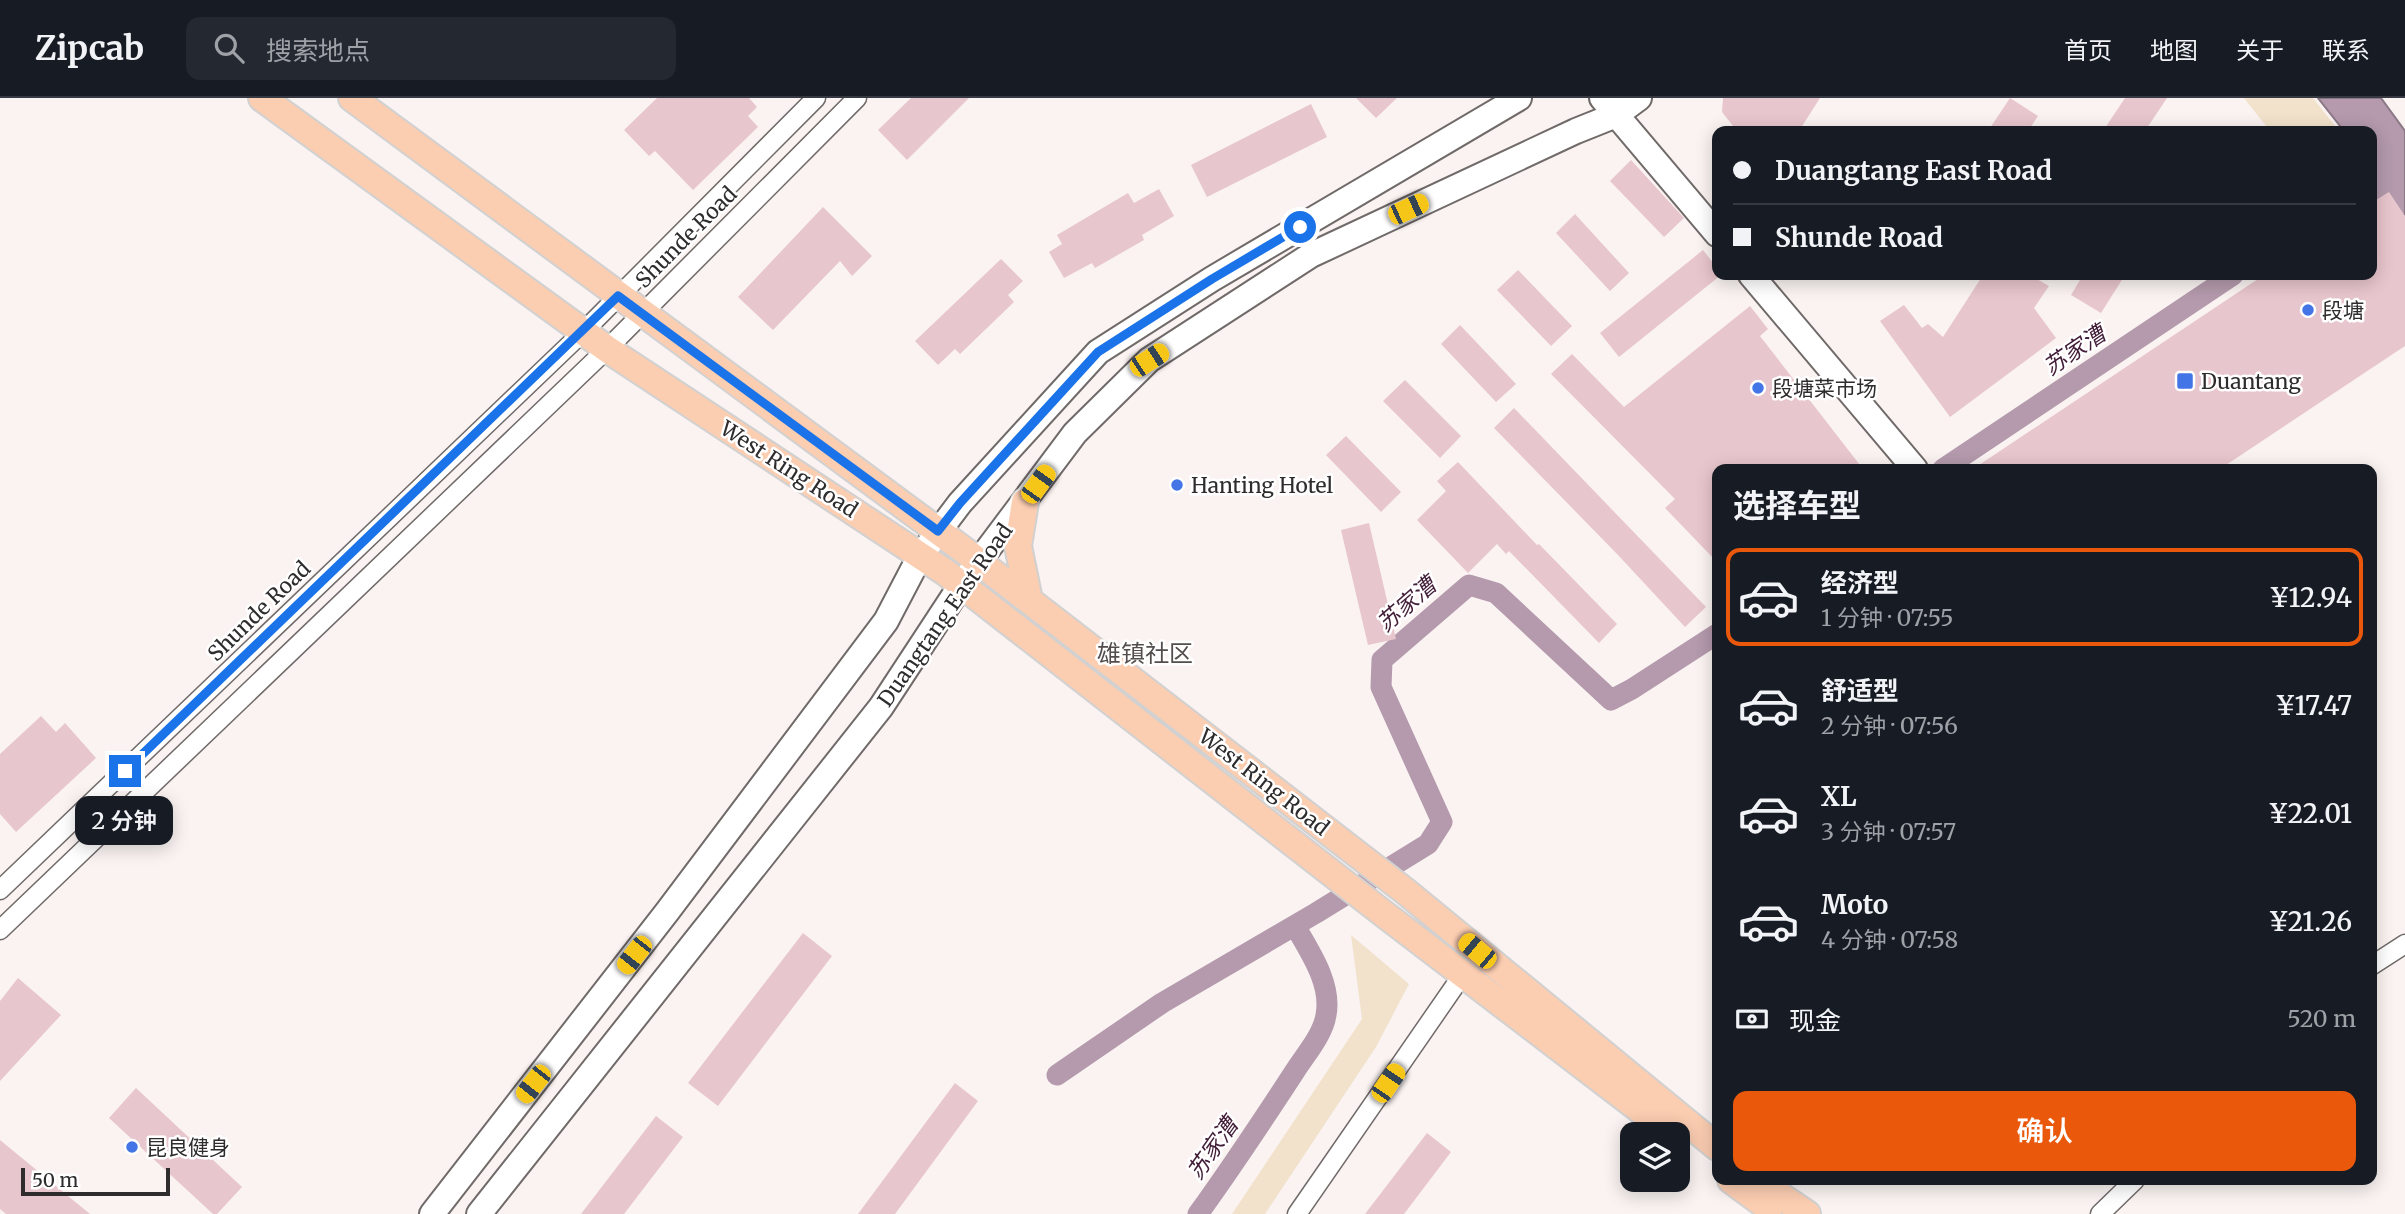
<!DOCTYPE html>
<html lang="zh">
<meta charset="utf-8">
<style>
:root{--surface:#171b24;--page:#242831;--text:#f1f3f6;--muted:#9ea1a6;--line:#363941;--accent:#ea580c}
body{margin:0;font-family:Merriweather,"Noto Sans SC",serif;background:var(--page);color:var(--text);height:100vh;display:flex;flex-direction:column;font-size:26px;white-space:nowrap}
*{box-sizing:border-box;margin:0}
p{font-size:23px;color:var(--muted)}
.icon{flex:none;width:38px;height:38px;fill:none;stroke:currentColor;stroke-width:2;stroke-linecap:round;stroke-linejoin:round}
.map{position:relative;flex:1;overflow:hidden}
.panel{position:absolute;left:1712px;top:366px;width:665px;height:721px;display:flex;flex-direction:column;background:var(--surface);border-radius:14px;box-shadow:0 4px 18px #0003}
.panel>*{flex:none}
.banner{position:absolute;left:1712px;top:28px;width:665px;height:154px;border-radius:14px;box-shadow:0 4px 18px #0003;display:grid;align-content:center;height:154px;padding:0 21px;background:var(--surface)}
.fabs{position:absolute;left:1620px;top:1024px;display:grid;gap:14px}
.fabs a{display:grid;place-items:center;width:70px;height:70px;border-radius:14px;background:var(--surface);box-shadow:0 4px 18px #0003;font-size:35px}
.scale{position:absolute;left:21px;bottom:18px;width:149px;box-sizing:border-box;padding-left:7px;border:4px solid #2e2c2c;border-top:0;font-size:19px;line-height:24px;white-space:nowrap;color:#2e2c2c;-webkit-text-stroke:5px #fff;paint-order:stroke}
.end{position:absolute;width:32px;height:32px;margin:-16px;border:9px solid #1a73e8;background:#fff;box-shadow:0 0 0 4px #fff}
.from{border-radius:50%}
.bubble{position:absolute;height:49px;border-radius:14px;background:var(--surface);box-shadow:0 4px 18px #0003;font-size:23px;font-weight:600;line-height:49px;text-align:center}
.car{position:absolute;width:21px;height:42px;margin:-21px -10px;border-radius:9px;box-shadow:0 0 5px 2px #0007;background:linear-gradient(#f5c518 24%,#345 0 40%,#f5c518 0 76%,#345 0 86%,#f5c518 0)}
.banner b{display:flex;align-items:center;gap:24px;height:66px;font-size:26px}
.banner b+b{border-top:2px solid var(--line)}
.banner i{width:18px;height:18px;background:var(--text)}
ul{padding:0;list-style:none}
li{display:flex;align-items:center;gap:21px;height:98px;margin:0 14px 10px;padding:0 7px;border:4px solid transparent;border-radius:14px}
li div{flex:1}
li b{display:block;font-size:26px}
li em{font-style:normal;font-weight:600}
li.on{border-color:var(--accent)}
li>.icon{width:63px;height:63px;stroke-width:1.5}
h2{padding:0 21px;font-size:32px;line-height:84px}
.pay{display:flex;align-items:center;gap:18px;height:77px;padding:0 21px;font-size:26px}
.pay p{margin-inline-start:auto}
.cta{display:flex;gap:14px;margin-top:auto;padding:14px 21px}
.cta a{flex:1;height:80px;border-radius:14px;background:var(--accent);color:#fff;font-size:28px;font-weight:600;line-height:80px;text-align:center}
header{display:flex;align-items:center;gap:42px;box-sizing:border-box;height:98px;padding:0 35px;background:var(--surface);border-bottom:2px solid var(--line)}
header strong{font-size:33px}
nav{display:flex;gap:38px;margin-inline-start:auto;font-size:24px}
.search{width:490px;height:63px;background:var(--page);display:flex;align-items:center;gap:18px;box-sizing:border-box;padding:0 24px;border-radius:14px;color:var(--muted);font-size:26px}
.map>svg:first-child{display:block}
.green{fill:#f2e2cb}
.water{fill:#b49aac;stroke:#8c7986;stroke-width:2}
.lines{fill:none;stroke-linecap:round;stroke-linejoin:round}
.canal{stroke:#b49aac;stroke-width:21}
.building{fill:#e8c6cd}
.street-casing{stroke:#706a69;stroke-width:21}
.secondary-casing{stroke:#706a69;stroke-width:28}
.primary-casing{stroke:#d1d1d1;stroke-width:30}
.street{stroke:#fff;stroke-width:18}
.secondary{stroke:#fff;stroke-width:24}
.primary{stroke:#fbcdb1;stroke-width:26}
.route{stroke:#1a73e8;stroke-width:9}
.poi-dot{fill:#4475e6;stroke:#fff;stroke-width:2.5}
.labels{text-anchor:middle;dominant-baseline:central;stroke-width:5;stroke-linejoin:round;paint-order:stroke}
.street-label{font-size:21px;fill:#2e2c2c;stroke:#fff}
.poi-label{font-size:21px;fill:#2e2c2c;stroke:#fff;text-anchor:start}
.water-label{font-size:23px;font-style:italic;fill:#421d38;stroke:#fff}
.quarter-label{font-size:24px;fill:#534e4d;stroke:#fff}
</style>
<header>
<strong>Zipcab</strong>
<div class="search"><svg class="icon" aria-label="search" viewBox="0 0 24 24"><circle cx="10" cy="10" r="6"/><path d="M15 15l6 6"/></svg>搜索地点</div>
<nav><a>首页</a><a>地图</a><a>关于</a><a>联系</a></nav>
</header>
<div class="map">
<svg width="2405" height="1116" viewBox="0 0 2405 1116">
<rect width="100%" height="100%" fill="#faf3f2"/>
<path class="green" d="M2244 0H2313L2339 33H2270Z
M1351 837 1409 886 1376 949 1265 1116H1232L1362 921Z"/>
<path class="water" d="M2318 0H2381L2405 33V146L2371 114V33H2344Z"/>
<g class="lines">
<path class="canal" d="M1943 371 2233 177
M1057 977 1162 905 1316 815 1428 746 1442 724 1381 589 1382 562 1469 487 1496 495 1611 602 1632 591 1717 536
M1198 1116C1232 1069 1263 1022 1295 973 1305 957 1323 937 1326 917 1332 886 1310 854 1295 828"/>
</g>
<path class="building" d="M657 0H749L757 9 748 18 758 29 693 92 655 53 649 58 624 32Z
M911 0H969L907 62 878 32Z
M1356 0H1397L1376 20Z
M1723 0H1820L1799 33H1737L1722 14Z
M2010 0 2038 18 2028 33H1988Z
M2125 0H2167L2145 33H2103Z
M1311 6 1327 39 1207 99 1191 67Z
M1631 62 1684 120 1664 139 1610 83Z
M1159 91 1174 118 1142 137 1144 142 1095 170 1092 165 1064 180 1049 154 1062 146 1057 137 1128 95 1134 105Z
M2389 94 2405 118V248L2220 371H1973L2264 177H2371V105Z
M823 109 872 158 852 178 840 163 773 232 738 199Z
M1575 116 1629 175 1610 193 1556 135Z
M1703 152 1717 170V177H1721L1619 259 1600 235Z
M1001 161 1023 183 1008 197 1014 204 960 256 955 251 938 267 915 243Z
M1518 172 1572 228 1551 248 1497 192Z
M1983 177H2030L2049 188 2034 210 2056 240 1950 319 1880 223 1904 207 1922 230 1928 226 1943 239Z
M2083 177H2125L2101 215 2071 197Z
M1750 208 1768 231 1760 238 1863 371H1717V464L1665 410 1675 401 1551 276 1572 256 1624 309Z
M1460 227 1516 286 1496 304 1441 246Z
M1405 282 1461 338 1440 360 1383 303Z
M1514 310 1706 509 1685 529 1618 457 1494 330Z
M1346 338 1401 394 1381 414 1326 357Z
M1458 364 1537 447 1539 446 1617 526 1599 545 1509 453 1506 456 1497 446 1468 475 1417 422 1446 393 1437 383Z
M1369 425 1396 541 1368 547 1341 432Z
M41 618 56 634 65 625 96 660 16 734 0 716V656Z
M803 835 832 858 718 1008 688 985Z
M18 880 61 917 0 983V903Z
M955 985 978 1003 895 1116H858Z
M136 990 242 1089 217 1116H213L109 1020Z
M656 1018 683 1039 624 1116H581Z
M1427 1035 1451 1054 1404 1116H1365Z
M0 1042 90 1116H6L0 1111Z"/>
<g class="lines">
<defs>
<path id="street" d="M0 792 584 233 816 0
M0 832 607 251 857 0
M2371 868 2405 846
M1297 1116 1463 876
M2100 1116 2135 1082"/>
<path id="secondary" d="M1602 0 1717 136
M1751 177 1915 371
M432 1116 667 814 886 523 920 458 960 405 1098 254 1212 181 1519 0
M479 1116 881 609 961 487 1075 335 1149 262 1311 157 1576 33 1616 17 1639 0"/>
<path id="primary" d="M262 0 607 251 945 474 1384 816 1672 1036
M352 0 965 453 1405 793 1717 1049
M1025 404 1018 448 1029 502
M1731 1082 1769 1110
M1757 1082 1807 1116"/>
</defs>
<use href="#street" class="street-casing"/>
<use href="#secondary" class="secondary-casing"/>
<use href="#primary" class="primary-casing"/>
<use href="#street" class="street"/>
<use href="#secondary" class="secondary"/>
<use href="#primary" class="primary"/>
</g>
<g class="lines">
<path class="route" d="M125 673 618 198 938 433 960 405 1098 254 1212 181 1300 129"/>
</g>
<g class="poi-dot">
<circle cx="2308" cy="212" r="7"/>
<rect x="2176" y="274" width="18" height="18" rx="3.5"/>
<circle cx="1758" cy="290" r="7"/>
<circle cx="1177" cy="387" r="7"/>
<circle cx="132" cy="1049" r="7"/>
</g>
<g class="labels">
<g class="street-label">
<text transform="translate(686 139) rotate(-45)">Shunde Road</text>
<text transform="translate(789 371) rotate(33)">West Ring Road</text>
<text transform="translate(259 513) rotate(-44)">Shunde Road</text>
<text transform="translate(945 517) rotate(-55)">Duangtang East Road</text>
<text transform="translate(1264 684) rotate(38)">West Ring Road</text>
</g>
<g class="poi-label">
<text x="2322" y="212">段塘</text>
<text x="2201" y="283">Duantang</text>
<text x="1772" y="290">段塘菜市场</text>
<text x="1191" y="387">Hanting Hotel</text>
<text x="146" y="1049">昆良健身</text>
</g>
<g class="water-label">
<text transform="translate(2074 252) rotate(-34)">苏家漕</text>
<text transform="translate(1406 506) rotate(-41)">苏家漕</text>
<text transform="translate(1212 1050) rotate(-55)">苏家漕</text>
</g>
<g class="quarter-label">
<text x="1145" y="555">雄镇社区</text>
</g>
</g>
</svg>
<div class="fabs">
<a><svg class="icon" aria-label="layers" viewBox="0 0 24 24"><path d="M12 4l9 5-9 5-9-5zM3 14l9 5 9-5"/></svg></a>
</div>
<div class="scale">50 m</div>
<i class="end from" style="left:1300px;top:129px"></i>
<i class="end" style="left:125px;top:673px"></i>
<div class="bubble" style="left:75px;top:698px;width:98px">2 分钟</div>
<i class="car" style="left:1408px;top:111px;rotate:65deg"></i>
<i class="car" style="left:1149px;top:262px;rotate:57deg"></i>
<i class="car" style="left:1038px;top:386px;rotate:36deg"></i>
<i class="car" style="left:1477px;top:853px;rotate:310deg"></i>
<i class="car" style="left:634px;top:857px;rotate:218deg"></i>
<i class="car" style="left:1388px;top:985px;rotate:34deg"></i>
<i class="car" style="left:533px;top:986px;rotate:218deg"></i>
<div class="banner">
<b><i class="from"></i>Duangtang East Road</b>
<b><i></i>Shunde Road</b>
</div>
<section class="panel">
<h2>选择车型</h2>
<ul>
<li class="on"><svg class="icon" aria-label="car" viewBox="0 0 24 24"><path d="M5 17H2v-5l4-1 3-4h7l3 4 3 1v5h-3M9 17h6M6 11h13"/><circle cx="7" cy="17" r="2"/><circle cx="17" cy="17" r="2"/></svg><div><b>经济型</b><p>1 分钟 · 07:55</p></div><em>¥12.94</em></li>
<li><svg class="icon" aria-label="car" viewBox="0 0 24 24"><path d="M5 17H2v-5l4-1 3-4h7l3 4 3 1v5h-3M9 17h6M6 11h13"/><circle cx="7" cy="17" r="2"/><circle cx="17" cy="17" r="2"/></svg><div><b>舒适型</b><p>2 分钟 · 07:56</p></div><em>¥17.47</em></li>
<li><svg class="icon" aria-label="car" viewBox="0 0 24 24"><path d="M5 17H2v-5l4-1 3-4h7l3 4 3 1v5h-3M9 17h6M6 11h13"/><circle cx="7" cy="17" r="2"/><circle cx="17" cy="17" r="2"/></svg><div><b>XL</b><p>3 分钟 · 07:57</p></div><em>¥22.01</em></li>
<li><svg class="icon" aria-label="car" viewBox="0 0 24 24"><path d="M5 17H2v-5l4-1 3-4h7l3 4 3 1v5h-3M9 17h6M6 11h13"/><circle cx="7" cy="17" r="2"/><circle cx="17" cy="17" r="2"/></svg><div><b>Moto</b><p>4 分钟 · 07:58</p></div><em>¥21.26</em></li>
</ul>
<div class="pay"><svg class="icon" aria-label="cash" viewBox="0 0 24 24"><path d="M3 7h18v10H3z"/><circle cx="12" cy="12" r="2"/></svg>现金<p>520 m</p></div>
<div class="cta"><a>确认</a></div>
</section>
</div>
